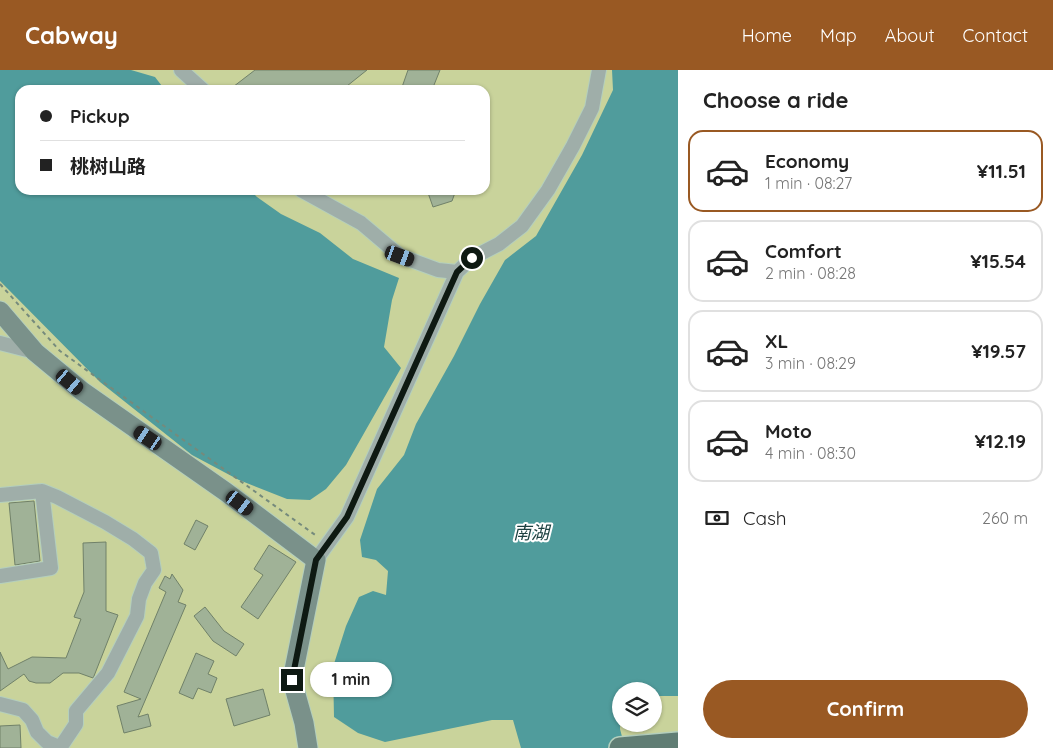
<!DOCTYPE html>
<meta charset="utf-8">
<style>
:root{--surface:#fff;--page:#f6f6f6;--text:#222;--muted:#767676;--line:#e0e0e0;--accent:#995923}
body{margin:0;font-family:Quicksand,"Noto Sans SC",sans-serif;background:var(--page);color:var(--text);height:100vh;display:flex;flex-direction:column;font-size:19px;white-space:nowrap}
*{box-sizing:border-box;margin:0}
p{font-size:16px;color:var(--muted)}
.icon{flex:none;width:28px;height:28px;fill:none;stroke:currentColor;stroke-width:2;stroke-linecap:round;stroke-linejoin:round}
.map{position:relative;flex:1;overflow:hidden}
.details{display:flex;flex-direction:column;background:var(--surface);width:375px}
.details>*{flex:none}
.guide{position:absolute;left:15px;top:15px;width:475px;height:110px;border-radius:15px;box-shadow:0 1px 4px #0004;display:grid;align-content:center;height:110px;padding:0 25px;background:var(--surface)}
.buttons{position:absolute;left:612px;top:612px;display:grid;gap:10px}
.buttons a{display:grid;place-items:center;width:50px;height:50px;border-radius:50%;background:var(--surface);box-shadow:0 1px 4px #0004;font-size:25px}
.end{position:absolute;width:22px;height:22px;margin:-11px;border:6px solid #0e1912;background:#fff;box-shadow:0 0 0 2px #fff}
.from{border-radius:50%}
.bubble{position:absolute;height:35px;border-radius:18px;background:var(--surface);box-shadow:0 1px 4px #0004;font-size:16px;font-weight:800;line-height:35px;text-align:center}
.car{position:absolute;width:15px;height:30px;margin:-15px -8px;border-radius:6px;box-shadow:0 0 4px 1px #0007;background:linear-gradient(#222 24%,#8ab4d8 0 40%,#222 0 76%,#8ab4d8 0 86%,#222 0)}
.guide b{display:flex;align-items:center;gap:18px;height:48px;font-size:19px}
.guide b+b{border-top:1px solid var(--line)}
.guide i{width:12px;height:12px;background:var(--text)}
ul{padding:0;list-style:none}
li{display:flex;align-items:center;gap:15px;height:82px;margin:0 10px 8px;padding:0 15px;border:2px solid var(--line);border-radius:15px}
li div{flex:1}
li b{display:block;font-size:19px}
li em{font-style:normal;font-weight:800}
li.active{border-color:var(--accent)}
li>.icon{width:45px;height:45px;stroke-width:1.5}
h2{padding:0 25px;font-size:22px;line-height:60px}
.pay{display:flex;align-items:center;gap:12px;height:55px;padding:0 25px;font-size:19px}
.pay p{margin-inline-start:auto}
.action{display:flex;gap:10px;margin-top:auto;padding:10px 25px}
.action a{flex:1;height:58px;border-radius:30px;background:var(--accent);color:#fff;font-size:20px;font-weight:800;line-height:58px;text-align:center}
header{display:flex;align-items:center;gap:30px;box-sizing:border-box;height:70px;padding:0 25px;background:var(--accent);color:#fff}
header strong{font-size:24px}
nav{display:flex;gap:28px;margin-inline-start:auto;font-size:18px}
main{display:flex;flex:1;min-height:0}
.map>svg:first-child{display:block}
.green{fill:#c9d39b;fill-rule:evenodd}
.water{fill:#509c9c}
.building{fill:#a0b297;stroke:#708169}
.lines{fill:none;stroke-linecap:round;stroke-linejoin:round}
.street-casing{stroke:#b4cfbd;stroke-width:16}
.secondary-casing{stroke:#b4cfbd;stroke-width:21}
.primary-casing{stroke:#b4cfbd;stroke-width:24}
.path{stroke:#758a7c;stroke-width:2;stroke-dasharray:4 4;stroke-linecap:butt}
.street{stroke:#9faea9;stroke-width:14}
.secondary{stroke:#7a918a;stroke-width:19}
.primary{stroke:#607d74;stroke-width:21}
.route{stroke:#0e1912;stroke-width:6}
.labels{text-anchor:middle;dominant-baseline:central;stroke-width:4;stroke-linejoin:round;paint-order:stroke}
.water-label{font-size:18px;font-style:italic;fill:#1d4141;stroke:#fff}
</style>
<header>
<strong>Cabway</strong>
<nav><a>Home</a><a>Map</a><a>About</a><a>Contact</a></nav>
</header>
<main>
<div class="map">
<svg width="678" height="678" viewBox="0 0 678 678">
<rect width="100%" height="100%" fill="#d4f2de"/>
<path class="green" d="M0 0H678V678H0ZM20 20H485V120H20ZM621 621H654V654H621Z"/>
<path class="water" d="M0 0H131L155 7 165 20H20V120H250L257 127 281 144 320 163 353 189 399 208 392 230 384 277 401 298 346 395 326 419 310 430 287 429 239 410 192 385 100 312 0 211Z
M612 0H678V626H654V621H621L620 659 625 678H521L513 650H492L385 672 358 663 334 647 333 597 346 556 359 527 373 521 386 525 388 501 376 490 362 487 360 470 377 419 404 385 416 354 454 286 480 234 505 190 536 166 582 85 613 20Z"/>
<path class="building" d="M255 0H367L342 20H229Z
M408 0H440L432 20H401Z
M427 120H456L452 131 433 137Z
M34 431 40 491 15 495 9 433Z
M196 450 208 456 195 480 184 474Z
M106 472V541L118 545 94 606 93 608 79 603H63L50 613H36L29 611 24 604 0 621V582L8 599 32 587 66 588 81 549 74 547 84 522 83 473Z
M269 475 296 492 258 549 241 537 263 505 254 499Z
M172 504 183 520 178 532 186 535 138 647 148 644 151 656 124 663 117 636 141 629 124 622 166 522 159 518 165 506 170 509Z
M205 537 224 561 244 574 236 586 213 571 194 546Z
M196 583 214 591 208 604 217 608 211 623 198 618 193 629 179 623Z
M263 619 270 645 234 656 226 629Z
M20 655 21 678H0V656Z"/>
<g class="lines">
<defs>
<path id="street" d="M181 0 203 20
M301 120 361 153 400 186 438 200 457 202
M0 273 35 282
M0 425 42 421 57 427 105 452 133 469 151 483 154 500 145 513 139 529 137 546 108 603 76 641V654L60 678
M316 490 347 447 457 202 472 188 499 174 522 156 548 120 573 76 592 38 599 0
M0 506 51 498 42 421
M0 634 23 640 32 650 37 662 47 672 59 677"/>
<path id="secondary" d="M0 241 35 282 82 321 226 422 316 490 292 610 304 653 308 678"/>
<path id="primary" d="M620 678 678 673"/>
</defs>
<use href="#street" class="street-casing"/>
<use href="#secondary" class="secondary-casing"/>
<use href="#primary" class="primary-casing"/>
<path class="path" d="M0 214 60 281 318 467"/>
<use href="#street" class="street"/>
<use href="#secondary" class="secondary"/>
<use href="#primary" class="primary"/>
</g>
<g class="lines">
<path class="route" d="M292 610 316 490 347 447 457 202 472 188"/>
</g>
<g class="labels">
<g class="water-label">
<text x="531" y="462">南湖</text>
</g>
</g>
</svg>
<div class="buttons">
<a><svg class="icon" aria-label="layers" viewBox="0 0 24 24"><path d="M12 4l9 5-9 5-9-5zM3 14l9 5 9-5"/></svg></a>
</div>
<i class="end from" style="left:472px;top:188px"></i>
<i class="end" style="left:292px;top:610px"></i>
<div class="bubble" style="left:310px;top:592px;width:82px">1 min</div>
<i class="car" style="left:400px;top:186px;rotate:110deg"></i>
<i class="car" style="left:70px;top:312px;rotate:130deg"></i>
<i class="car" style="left:148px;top:368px;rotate:304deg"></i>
<i class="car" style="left:240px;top:433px;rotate:127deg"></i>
<div class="guide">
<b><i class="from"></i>Pickup</b>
<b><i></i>桃树山路</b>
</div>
</div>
<section class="details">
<h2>Choose a ride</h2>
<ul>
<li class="active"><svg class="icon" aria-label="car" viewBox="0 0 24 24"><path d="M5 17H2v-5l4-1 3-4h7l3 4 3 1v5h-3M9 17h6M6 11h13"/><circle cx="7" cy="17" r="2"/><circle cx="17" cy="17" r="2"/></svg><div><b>Economy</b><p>1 min · 08:27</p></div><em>¥11.51</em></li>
<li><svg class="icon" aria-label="car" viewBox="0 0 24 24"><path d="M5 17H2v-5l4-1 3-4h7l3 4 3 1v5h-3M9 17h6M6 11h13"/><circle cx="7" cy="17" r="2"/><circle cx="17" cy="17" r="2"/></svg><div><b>Comfort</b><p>2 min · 08:28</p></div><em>¥15.54</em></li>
<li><svg class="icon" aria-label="car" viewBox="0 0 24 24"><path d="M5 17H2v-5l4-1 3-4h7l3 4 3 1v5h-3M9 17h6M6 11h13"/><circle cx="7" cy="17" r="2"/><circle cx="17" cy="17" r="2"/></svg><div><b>XL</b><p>3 min · 08:29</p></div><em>¥19.57</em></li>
<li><svg class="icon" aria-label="car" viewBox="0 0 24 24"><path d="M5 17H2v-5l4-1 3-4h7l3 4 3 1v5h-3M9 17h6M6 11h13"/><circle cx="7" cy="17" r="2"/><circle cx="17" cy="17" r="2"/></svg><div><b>Moto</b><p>4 min · 08:30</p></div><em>¥12.19</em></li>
</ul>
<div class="pay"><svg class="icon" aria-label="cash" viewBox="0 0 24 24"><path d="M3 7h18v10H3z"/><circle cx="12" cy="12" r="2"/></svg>Cash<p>260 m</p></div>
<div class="action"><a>Confirm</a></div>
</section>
</main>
